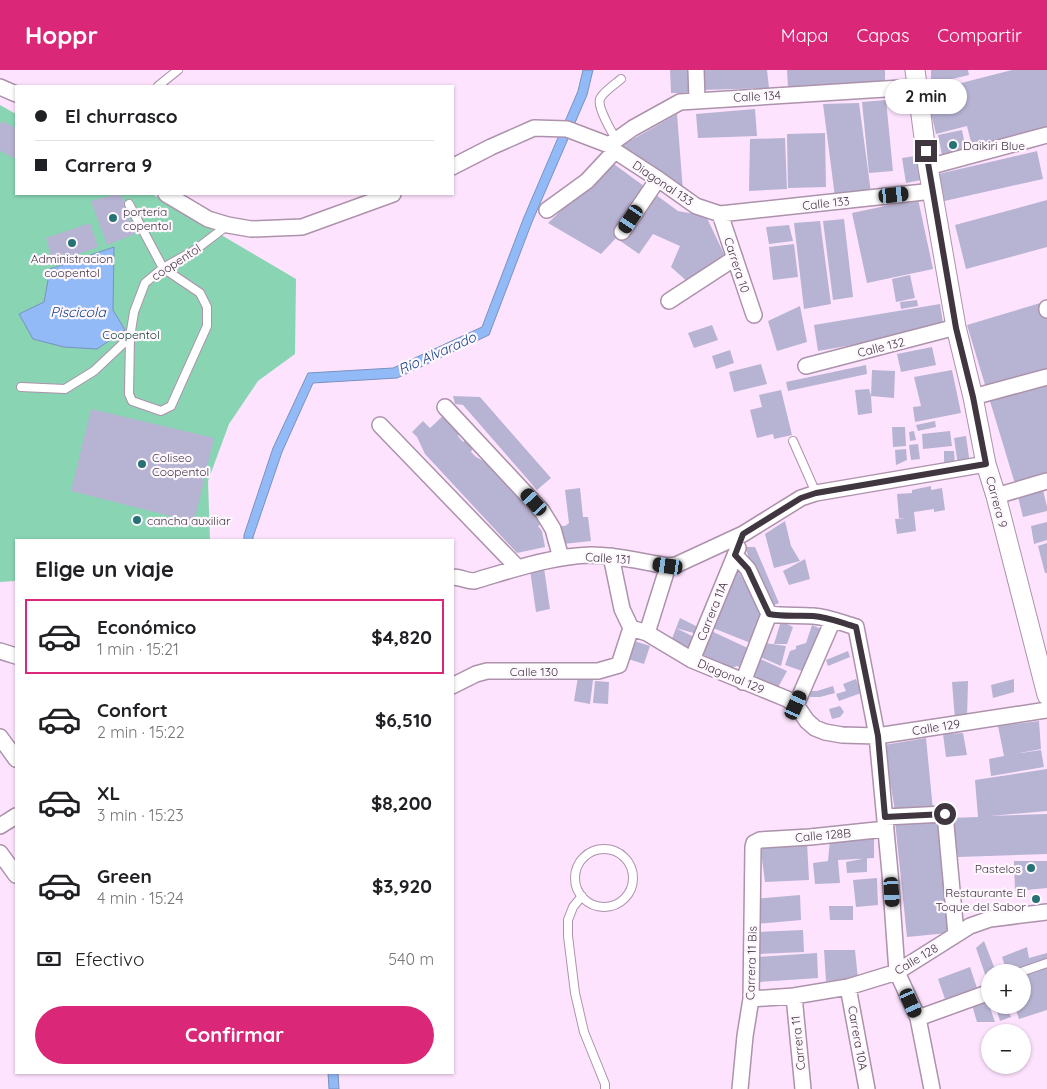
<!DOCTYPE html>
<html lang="es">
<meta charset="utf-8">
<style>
:root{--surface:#fff;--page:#f6f6f6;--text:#202124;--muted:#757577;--line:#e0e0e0;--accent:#db2777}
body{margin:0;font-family:Quicksand,sans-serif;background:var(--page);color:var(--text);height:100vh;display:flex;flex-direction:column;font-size:19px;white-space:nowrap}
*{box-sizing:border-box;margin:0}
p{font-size:16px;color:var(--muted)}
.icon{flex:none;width:28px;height:28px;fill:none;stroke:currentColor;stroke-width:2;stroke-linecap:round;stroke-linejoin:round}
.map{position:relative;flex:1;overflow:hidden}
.details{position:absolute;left:15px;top:469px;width:439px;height:535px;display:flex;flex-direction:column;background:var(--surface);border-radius:0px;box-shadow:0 1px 4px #0004}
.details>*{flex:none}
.top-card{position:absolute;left:15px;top:15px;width:439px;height:110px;border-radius:0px;box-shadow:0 1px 4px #0004;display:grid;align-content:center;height:110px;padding:0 20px;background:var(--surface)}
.controls{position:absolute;left:981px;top:894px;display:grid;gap:10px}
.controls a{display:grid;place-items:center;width:50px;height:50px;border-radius:50%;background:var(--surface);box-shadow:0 1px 4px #0004;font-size:25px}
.end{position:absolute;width:22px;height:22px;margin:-11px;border:6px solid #403640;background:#fff;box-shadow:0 0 0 2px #fff}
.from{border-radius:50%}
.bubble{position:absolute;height:35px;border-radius:18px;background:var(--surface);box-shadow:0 1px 4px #0004;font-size:16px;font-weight:700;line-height:35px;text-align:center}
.car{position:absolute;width:15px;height:30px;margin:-15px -8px;border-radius:6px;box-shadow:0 0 4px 1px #0007;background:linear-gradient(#222 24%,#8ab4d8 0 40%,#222 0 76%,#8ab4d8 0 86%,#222 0)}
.top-card b{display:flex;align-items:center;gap:18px;height:48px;font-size:19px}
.top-card b+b{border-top:1px solid var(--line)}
.top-card i{width:12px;height:12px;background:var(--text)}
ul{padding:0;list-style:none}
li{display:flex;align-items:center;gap:15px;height:75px;margin:0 10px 8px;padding:0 10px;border:2px solid transparent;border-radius:0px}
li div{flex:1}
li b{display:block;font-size:19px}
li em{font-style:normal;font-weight:700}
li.active{border-color:var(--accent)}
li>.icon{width:45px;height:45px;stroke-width:1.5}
h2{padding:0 20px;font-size:22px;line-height:60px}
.pay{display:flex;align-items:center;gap:12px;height:55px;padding:0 20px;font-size:19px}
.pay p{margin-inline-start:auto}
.primary-button{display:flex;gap:10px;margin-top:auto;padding:10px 20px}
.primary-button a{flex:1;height:58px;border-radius:30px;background:var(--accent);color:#fff;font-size:20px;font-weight:700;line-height:58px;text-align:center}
header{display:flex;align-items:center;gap:30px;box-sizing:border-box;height:70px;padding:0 25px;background:var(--accent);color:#fff}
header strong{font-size:24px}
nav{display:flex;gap:28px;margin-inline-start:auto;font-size:18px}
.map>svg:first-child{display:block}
.green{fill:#89d4b3}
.water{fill:#92baf6;stroke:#7992bf}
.building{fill:#b7b3d3}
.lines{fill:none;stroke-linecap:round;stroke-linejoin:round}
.service-casing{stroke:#ac92ab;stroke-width:10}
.minor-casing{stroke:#ac92ab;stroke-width:18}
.tertiary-casing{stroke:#ac92ab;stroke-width:21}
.service{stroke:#fff;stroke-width:8}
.minor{stroke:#fff;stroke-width:15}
.tertiary{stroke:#fff;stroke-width:19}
.route{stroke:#403640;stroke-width:6}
.poi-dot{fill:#277275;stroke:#fef8fe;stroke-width:2}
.labels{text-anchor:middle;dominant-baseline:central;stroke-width:4.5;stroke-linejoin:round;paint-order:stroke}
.street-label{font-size:12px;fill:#403640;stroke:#fef8fe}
.poi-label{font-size:12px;fill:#403640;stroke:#fef8fe;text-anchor:start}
.park-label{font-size:12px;fill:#0d3e2c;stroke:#fef8fe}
.water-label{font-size:14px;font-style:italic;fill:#134081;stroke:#fef8fe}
</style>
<header>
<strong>Hoppr</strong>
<nav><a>Mapa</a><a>Capas</a><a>Compartir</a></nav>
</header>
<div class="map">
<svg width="1047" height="1019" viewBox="0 0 1047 1019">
<rect width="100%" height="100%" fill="#fee3fe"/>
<path class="green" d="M0 35 16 44V124H152L296 209 295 284 258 311 229 354 208 411 210 470H16V511L0 512Z"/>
<path class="water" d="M583 0H593L587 25 532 152 489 265 397 308 313 313 282 382 253 467V470H244V465L273 378 308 303 393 298 482 257 524 147 578 21Z
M114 177 113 240 125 260 97 279 64 277 33 269 19 244 44 232 50 199Z
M328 1003H338L339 1019H329Z"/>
<path class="building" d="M670 0H690L691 23H671Z
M699 0H767L769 18 700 20Z
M787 0H885V16L788 18Z
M931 0H968L969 5 931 14Z
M1012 0H1047V57L972 76 967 56 936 64 926 22Z
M886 30 893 101 869 103 862 32Z
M859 33 871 123 835 127 823 34Z
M755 39 757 66 698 68 696 44Z
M677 44 683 121 621 76Z
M2 51 16 58V89L0 81V55Z
M962 60 967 85 943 90 938 65Z
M825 63 826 117 788 118 787 64Z
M785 68 787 119 749 121 750 69Z
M1037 81 1043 109 940 132 934 105Z
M922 85 926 109 906 113 902 88Z
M611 92 678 141 706 146 725 186 690 214 671 197 680 176 653 164 639 184 616 168 601 184 548 153Z
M117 124H121L135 164 107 175 91 131Z
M918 129 933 199 867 213 852 143Z
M1047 130V177L966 199 955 155Z
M844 149 853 227 833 230 823 151Z
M820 151 831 234 804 239 794 153Z
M90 153 98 177 53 193 46 168Z
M789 155 793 171 769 174 766 157Z
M794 174 798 207 773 210 769 177Z
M910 205 915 228 896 232 892 209Z
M917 230 918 236 901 239 900 232Z
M1047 231V404L1015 414 967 255Z
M940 234 944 259 818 281 814 255Z
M800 236 807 272 777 281 768 251Z
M712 255 718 270 694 278 688 263Z
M932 277 936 295 901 302 897 284Z
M730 280 734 293 716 299 712 286Z
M761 294 767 314 734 322 729 302Z
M866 295 867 304 788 321 786 312Z
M872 300 895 301 894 328 871 326 872 343 858 345 855 320 869 319 871 326Z
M952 300 961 343 915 352 913 337 921 336 914 307Z
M781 320 792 365 774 369 773 364 757 368 750 340 762 337 759 325Z
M453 326 480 327 551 408 537 420 463 335 455 334Z
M91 339 214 368 194 452 71 421Z
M445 344 460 361 458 366 463 372 468 368 474 376 471 382 476 387 491 395 512 417 542 453 538 456 542 461 545 477 517 483 425 384 417 367 412 362 423 351 430 358Z
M935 351 936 357 918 361 916 355Z
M892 357H905L906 376 893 377Z
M914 361 916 370 910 371 909 362Z
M950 361 952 376 923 379 922 364Z
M966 366 970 394 958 396 954 368Z
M918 374 920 389 911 390 909 375Z
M906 379 907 390 896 395 895 380Z
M944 381H954L955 395H944Z
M931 416V420L942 418 945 440 934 442V439L914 442 916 461 897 464 895 449 906 448H899L897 424 912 423V420Z
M580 418 583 447H588L591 471 563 474 561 456H565L569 453 565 420Z
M1043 420 1047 437V441L1023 447 1018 427Z
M785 451 791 476 800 491 774 498 765 464Z
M1047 452V470L1034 474 1031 456Z
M1047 473V503H1045L1038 476Z
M745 477H755L779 533 767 538Z
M805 489 810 509 789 515 783 501Z
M734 493 766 550 753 574 708 556Z
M544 498 550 539 536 542 530 500Z
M680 548 702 559 697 564 676 558 696 568 691 579 670 574 676 558Z
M781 551 793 557 787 574H774Z
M812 555 821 559 805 602 785 595 790 581 796 579V576L806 573Z
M707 559 752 580 744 599 737 596 728 599 697 589Z
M634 571 650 576 644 594 628 589Z
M765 573 786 576 781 596 760 587Z
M848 581 850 587 828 596 826 590Z
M758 588 787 601 776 621 749 608Z
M578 607 593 610 590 634 574 631Z
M856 609 861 623 839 631 836 624 846 621 843 614Z
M1014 609V622L993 628 991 615Z
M595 611 609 612 608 634 593 633Z
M968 611 967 649 955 650 952 612Z
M833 616 835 623 820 627H810V621H817Z
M840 636 844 642 840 647 832 649 829 639Z
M1039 651 1041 679 1014 684 1041 680 1044 697 991 706 989 689 1004 686 998 656Z
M963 663 967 685 946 687 943 664Z
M926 668 933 740 895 741 884 675Z
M1047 699V741L989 746 1047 744V784L958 787 951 748 978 747 975 710Z
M940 747 948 863 907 867 895 751Z
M874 766V788L838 790 840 813 815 814 813 793 828 791 830 769Z
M807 772 809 810 765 812 760 774Z
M867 788V802L847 803 846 792Z
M1014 791H1047V818L1015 821Z
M877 808 878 835 856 837 853 810Z
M800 825 801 850 755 854 753 829Z
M829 836H853V850H830Z
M803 860 804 882 759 884 756 862Z
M984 871 996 902H990V909L987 910 976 878Z
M1027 877 1029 888 1047 883V940L1019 949 1014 935H1022V902H1007L1002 887Z
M824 880H855L858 909 826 911Z
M817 883 818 908 759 912 757 887Z
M970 897 977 918 945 929 938 909Z
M987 929 995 952H977L972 935Z
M995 935H1007L1011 947 1000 951Z"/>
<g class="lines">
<defs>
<path id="service" d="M158 16 178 0
M617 70C612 63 597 37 600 29 602 23 615 14 621 9
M129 134 163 198 200 223 207 237V256L171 336 161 341 132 331 129 324 130 267 134 242 145 213 163 198 195 180 228 155
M21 317 65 319 94 301 130 267
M793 371 816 423
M575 808a29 29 0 1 1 58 0a29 29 0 1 1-58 0Z
M582 826 573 837 568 850V866L575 923 584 962 605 1014V1019
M1021 902 1047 893"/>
<path id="minor" d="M696 0 697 30
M0 17 16 24
M609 75 633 58 680 32 917 17
M452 97 491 77 534 58 567 59 609 75 615 81 658 109 696 136 720 144 933 121
M928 97 1047 65
M166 124 208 149 228 155 251 159 302 157 393 124
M547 140 587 111 615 81
M720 144 754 245
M622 162 658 109
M669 231 735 188
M1047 238V240
M806 296 956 257
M973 327 1047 307
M445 337 542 441 553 459 561 488
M380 355 518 498
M996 426 1047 411
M735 485 748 499 769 544 743 612
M452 507C460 507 467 511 474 511 512 500 551 486 591 485 617 485 643 492 668 496L676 495 743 464 801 428 816 423 986 394
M769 544C783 546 798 545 813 546 828 547 842 553 856 557L877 666 890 803 897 902 918 948 932 1019
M631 558 647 563 692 590 787 629 796 635 807 651 815 658 825 662 842 665 877 666 1047 640
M647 563 668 496
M0 581 16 586
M692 590 738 478
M452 616 476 604 487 601H598L619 595 631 558 622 539 611 486
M796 635 833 550
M0 667 16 689
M885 747 945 744 956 864
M0 756 16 746
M0 783 16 805
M848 917 867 1019
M794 926 803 1019
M751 929 794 926 848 917 897 902 970 856 990 849 1047 842
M918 948 990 922
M740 1019 745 966 751 929 753 777 754 773 760 770 810 767 886 759"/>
<path id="tertiary" d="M915 0 928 97 956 257 973 327 986 394 996 426 1047 625"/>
</defs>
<use href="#service" class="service-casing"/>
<use href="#minor" class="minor-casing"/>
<use href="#tertiary" class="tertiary-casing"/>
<use href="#service" class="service"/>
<use href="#minor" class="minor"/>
<use href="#tertiary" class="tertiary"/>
</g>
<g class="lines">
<path class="route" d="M926 81 956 258 973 327 986 394 816 423 801 428 743 464 735 485 748 499 769 544C783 547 798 545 813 546 828 547 842 553 856 557L878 666 885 747 945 744"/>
</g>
<g class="poi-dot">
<circle cx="953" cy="75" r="5"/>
<circle cx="113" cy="148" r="5"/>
<circle cx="72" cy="173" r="5"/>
<circle cx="142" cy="394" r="5"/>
<circle cx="137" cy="450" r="5"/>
<circle cx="1031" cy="798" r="5"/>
<circle cx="1036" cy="829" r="5"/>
</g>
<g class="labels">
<g class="street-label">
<text transform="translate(757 26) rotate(-3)">Calle 134</text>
<text transform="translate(663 113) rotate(34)">Diagonal 133</text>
<text transform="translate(826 133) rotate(-6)">Calle 133</text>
<text transform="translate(176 192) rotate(-33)">coopentol</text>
<text transform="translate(737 195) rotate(72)">Carrera 10</text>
<text transform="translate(881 277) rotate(-14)">Calle 132</text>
<text transform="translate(997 432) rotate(75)">Carrera 9</text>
<text transform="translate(608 488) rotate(4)">Calle 131</text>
<text transform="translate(712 541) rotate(-68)">Carrera 11A</text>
<text x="534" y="601">Calle 130</text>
<text transform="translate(731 606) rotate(23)">Diagonal 129</text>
<text transform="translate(936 657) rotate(-9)">Calle 129</text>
<text transform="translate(823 765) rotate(-5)">Calle 128B</text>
<text transform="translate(916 889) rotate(-31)">Calle 128</text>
<text transform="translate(751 893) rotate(-88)">Carrera 11 Bis</text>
<text transform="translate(858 968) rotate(80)">Carrera 10A</text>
<text transform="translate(798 973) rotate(-96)">Carrera 11</text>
</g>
<g class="poi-label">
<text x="963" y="75">Daikiri Blue</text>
<text x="123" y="141">porteria<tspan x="123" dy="14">copentol</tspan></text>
<text x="72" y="188" text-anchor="middle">Administracion<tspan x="72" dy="14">coopentol</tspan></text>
<text x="152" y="387">Coliseo<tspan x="152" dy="14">Coopentol</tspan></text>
<text x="147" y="450">cancha auxiliar</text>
<text x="1021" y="798" text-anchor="end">Pastelos</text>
<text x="1026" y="822" text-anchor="end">Restaurante El<tspan x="1026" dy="14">Toque del Sabor</tspan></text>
</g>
<g class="park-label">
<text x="131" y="264">Coopentol</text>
</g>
<g class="water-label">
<text x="78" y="242">Piscicola</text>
<text transform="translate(437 283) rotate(-24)">Río Alvarado</text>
</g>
</g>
</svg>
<div class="controls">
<a>+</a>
<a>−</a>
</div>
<i class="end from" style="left:945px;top:744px"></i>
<i class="end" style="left:926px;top:81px"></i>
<div class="bubble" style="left:885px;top:9px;width:82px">2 min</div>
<i class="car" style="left:894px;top:125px;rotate:84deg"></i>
<i class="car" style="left:631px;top:149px;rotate:214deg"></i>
<i class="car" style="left:534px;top:432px;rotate:318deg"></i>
<i class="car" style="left:668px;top:496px;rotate:278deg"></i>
<i class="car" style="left:796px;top:635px;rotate:24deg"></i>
<i class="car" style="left:892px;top:822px;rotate:176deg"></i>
<i class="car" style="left:911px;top:933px;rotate:156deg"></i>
<div class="top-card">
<b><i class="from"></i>El churrasco</b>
<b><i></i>Carrera 9</b>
</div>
<section class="details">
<h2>Elige un viaje</h2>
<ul>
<li class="active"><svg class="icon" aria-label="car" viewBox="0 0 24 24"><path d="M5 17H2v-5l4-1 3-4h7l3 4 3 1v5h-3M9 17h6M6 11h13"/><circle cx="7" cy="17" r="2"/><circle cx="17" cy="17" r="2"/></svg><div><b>Económico</b><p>1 min · 15:21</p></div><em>$4,820</em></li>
<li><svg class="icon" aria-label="car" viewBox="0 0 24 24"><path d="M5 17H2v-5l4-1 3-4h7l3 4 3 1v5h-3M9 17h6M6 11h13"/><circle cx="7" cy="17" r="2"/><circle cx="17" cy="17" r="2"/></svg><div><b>Confort</b><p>2 min · 15:22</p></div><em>$6,510</em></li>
<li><svg class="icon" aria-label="car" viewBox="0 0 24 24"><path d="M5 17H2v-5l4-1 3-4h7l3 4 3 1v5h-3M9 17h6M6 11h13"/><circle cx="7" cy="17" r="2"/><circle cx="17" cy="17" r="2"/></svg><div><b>XL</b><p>3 min · 15:23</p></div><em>$8,200</em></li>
<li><svg class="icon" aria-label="car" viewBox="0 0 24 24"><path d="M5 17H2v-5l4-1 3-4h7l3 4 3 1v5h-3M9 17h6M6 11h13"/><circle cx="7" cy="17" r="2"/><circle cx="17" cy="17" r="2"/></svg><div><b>Green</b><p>4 min · 15:24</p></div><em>$3,920</em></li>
</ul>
<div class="pay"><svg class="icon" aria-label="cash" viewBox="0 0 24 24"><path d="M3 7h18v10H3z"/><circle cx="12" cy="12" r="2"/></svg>Efectivo<p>540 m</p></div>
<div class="primary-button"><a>Confirmar</a></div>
</section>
</div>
